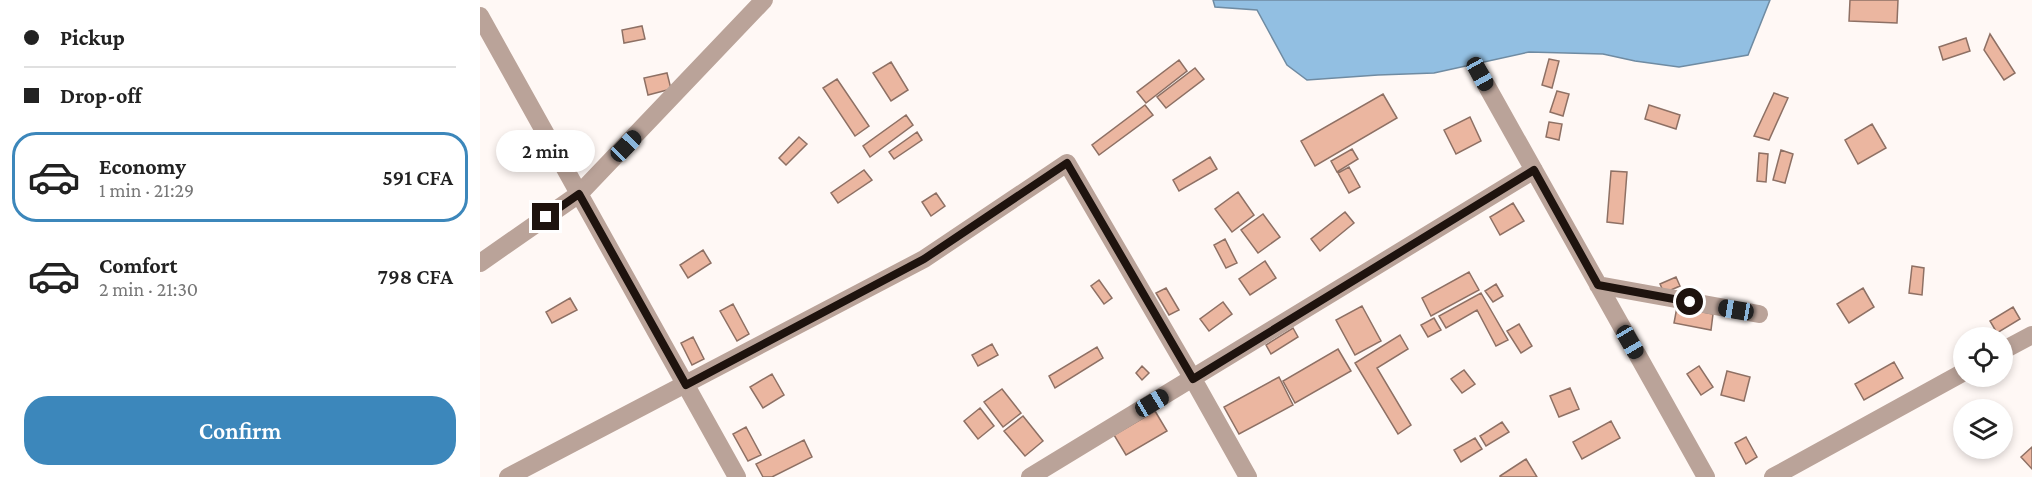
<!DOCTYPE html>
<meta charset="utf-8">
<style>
:root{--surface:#fff;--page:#f6f6f6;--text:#222;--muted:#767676;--line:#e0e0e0;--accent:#3c87bb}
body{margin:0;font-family:"Crimson Pro",serif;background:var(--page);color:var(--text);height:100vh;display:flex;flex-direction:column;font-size:22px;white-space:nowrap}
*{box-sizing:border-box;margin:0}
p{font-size:20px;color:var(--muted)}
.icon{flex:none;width:33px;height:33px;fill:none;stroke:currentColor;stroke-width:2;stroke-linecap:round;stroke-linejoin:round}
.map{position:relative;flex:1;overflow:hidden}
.drawer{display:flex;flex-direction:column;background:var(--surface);width:480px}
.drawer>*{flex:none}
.top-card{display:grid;align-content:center;height:132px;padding:0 24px;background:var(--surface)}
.tools{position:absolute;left:1473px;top:327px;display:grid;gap:12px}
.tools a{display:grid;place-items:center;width:60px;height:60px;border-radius:50%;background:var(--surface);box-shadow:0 3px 9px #0003;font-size:30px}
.end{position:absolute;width:27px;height:27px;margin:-14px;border:8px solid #1e130e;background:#fff;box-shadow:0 0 0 3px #fff}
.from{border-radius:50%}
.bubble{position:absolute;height:42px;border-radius:21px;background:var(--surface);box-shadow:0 3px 9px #0003;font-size:20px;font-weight:600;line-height:42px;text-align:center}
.car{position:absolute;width:18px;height:36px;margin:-18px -9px;border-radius:8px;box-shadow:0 0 4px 2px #0007;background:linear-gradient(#222 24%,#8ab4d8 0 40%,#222 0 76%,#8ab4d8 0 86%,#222 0)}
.top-card b{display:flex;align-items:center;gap:21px;height:57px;font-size:22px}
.top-card b+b{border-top:2px solid var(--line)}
.top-card i{width:15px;height:15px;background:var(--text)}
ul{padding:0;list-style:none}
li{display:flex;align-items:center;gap:18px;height:90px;margin:0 12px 9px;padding:0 12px;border:3px solid transparent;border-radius:24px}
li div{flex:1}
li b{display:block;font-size:22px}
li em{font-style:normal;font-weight:600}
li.current{border-color:var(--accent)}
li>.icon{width:54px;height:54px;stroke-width:1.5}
.cta{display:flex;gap:12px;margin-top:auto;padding:12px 24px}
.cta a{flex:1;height:69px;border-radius:24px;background:var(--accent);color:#fff;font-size:24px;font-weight:600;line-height:69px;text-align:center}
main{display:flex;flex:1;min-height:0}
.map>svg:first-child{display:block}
.water{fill:#92bfe2;stroke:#6f8ba2;stroke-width:1.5}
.building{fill:#ebb6a0;stroke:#8e7064;stroke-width:1.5}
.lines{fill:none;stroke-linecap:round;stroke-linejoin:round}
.minor{stroke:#baa399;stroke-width:18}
.route{stroke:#1e130e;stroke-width:8}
</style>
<main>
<section class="drawer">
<div class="top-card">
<b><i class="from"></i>Pickup</b>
<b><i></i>Drop-off</b>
</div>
<ul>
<li class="current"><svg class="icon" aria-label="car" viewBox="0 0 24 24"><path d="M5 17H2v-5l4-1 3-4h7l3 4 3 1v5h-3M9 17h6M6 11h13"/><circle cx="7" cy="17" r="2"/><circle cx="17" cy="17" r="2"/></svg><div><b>Economy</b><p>1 min · 21:29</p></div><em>591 CFA</em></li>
<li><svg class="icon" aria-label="car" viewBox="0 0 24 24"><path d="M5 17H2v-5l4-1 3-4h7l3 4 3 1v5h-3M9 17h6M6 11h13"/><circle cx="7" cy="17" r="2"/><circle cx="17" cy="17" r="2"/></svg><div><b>Comfort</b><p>2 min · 21:30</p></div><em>798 CFA</em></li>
</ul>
<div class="cta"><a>Confirm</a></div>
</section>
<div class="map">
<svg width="1552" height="477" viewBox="0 0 1552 477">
<rect width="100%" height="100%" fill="#fff8f5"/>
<path class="water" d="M733 0H1290L1268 55 1199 67 1155 61 1123 54 1049 52 954 73 898 75 827 80 807 65 777 10 735 7Z"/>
<path class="building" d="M1370 0H1418L1417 23 1369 21Z
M162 26 165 39 144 43 142 30Z
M1510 34 1535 73 1524 80 1504 50Z
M1486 38 1490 51 1463 60 1459 47Z
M1069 59 1079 61 1072 88 1062 85Z
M699 60 707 71 666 103 657 92Z
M411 62 428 90 411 101 393 73Z
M715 68 724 79 686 108 677 97Z
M187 73 191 89 168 95 164 78Z
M357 79 389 126 375 136 343 88Z
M1077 91 1089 94 1083 116 1070 112Z
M1294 93 1308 98 1289 140 1274 136Z
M903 94 917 118 835 166 821 141Z
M665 105 673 115 619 155 612 145Z
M1169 105 1200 115 1196 129 1165 119Z
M426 115 433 125 390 157 383 146Z
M990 117 1001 141 976 154 964 130Z
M1069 122 1082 124 1079 140 1066 137Z
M1392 124 1406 148 1378 164 1365 140Z
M437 132 442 140 414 159 409 152Z
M319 137 327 144 306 165 299 158Z
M872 149 878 159 857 172 851 161Z
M1301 150 1313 154 1305 183 1293 180Z
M1279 153 1288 154 1286 182 1277 181Z
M730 157 737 169 699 191 693 180Z
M869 167 880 187 869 193 858 173Z
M384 170 392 180 358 203 351 193Z
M1131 171 1147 172 1143 224 1127 222Z
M758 192 774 215 752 232 735 209Z
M456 193 465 206 451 216 442 202Z
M1033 203 1044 221 1020 235 1010 217Z
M865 212 874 223 840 251 831 239Z
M783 214 800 237 778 253 761 230Z
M745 239 757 263 746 268 734 245Z
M223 250 231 263 208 278 200 265Z
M785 261 796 278 770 295 759 279Z
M1432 266 1444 268 1442 295 1429 293Z
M989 272 999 290 951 316 942 298Z
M1196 277 1200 286 1184 293 1180 284Z
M619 280 632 298 624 304 611 286Z
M1016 284 1023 296 1013 302 1005 291Z
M686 288 699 310 689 315 676 293Z
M1383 288 1394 307 1369 323 1357 304Z
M1001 293 1028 340 1016 346 997 310 966 328 959 316Z
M90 298 97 310 72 323 66 312Z
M743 302 752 314 729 331 720 319Z
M253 304 269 334 257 341 240 311Z
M882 306 901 341 875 355 856 320Z
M1197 307 1233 314 1231 330 1194 323Z
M1533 307 1540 319 1517 333 1510 321Z
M954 318 961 330 948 337 941 325Z
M1039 324 1052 346 1041 353 1027 331Z
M813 328 818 337 791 354 786 345Z
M920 335 928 349 897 368 931 425 918 434 875 363Z
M213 337 224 359 212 365 201 343Z
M512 344 518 355 498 366 492 355Z
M617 347 623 358 575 388 569 376Z
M858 349 871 371 815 403 803 381Z
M1414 362 1423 378 1384 400 1375 384Z
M662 366 669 373 662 380 656 373Z
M1219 366 1233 387 1221 395 1207 374Z
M984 370 995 384 982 393 971 379Z
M1247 371 1270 377 1264 401 1241 395Z
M292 374 304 395 283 408 270 387Z
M799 377 813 405 759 434 744 407Z
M1090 388 1099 409 1079 417 1070 396Z
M522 389 541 413 523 427 504 402Z
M500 408 514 426 498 439 484 421Z
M675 411 687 431 646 455 634 435Z
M543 416 563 441 545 456 524 431Z
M1131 421 1140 438 1102 459 1093 442Z
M1022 422 1029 432 1006 446 1000 436Z
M266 427 281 455 268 461 253 434Z
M1266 437 1277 457 1266 464 1255 443Z
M995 438 1002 449 981 462 974 450Z
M324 440 332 457 292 477H283L276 464Z
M1552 447V469L1541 457Z
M1046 459 1057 477H1020V476Z"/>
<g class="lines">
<path class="minor" d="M0 16 257 477
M1000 74 1226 477
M0 263 99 194 284 0
M1118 285 1279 314
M1522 351 1552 335
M28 477 444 259 587 163 713 379 768 477
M550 477 1054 170
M1293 477 1484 372"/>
</g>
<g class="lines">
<path class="route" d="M66 217 99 194 206 385 444 259 587 163 713 379 1054 170 1118 285 1210 302"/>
</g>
</svg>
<div class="tools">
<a><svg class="icon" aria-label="locate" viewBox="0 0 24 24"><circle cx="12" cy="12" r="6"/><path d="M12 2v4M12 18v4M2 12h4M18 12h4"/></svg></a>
<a><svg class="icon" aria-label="layers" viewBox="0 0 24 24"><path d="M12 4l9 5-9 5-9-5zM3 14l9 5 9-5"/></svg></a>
</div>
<i class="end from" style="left:1210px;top:302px"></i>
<i class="end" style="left:66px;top:217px"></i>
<div class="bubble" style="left:16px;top:130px;width:99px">2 min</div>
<i class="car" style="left:1000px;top:74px;rotate:151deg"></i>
<i class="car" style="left:146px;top:146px;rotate:44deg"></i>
<i class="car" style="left:1256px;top:310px;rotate:280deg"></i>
<i class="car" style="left:1150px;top:342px;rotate:150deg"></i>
<i class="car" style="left:672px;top:403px;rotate:59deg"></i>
</div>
</main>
